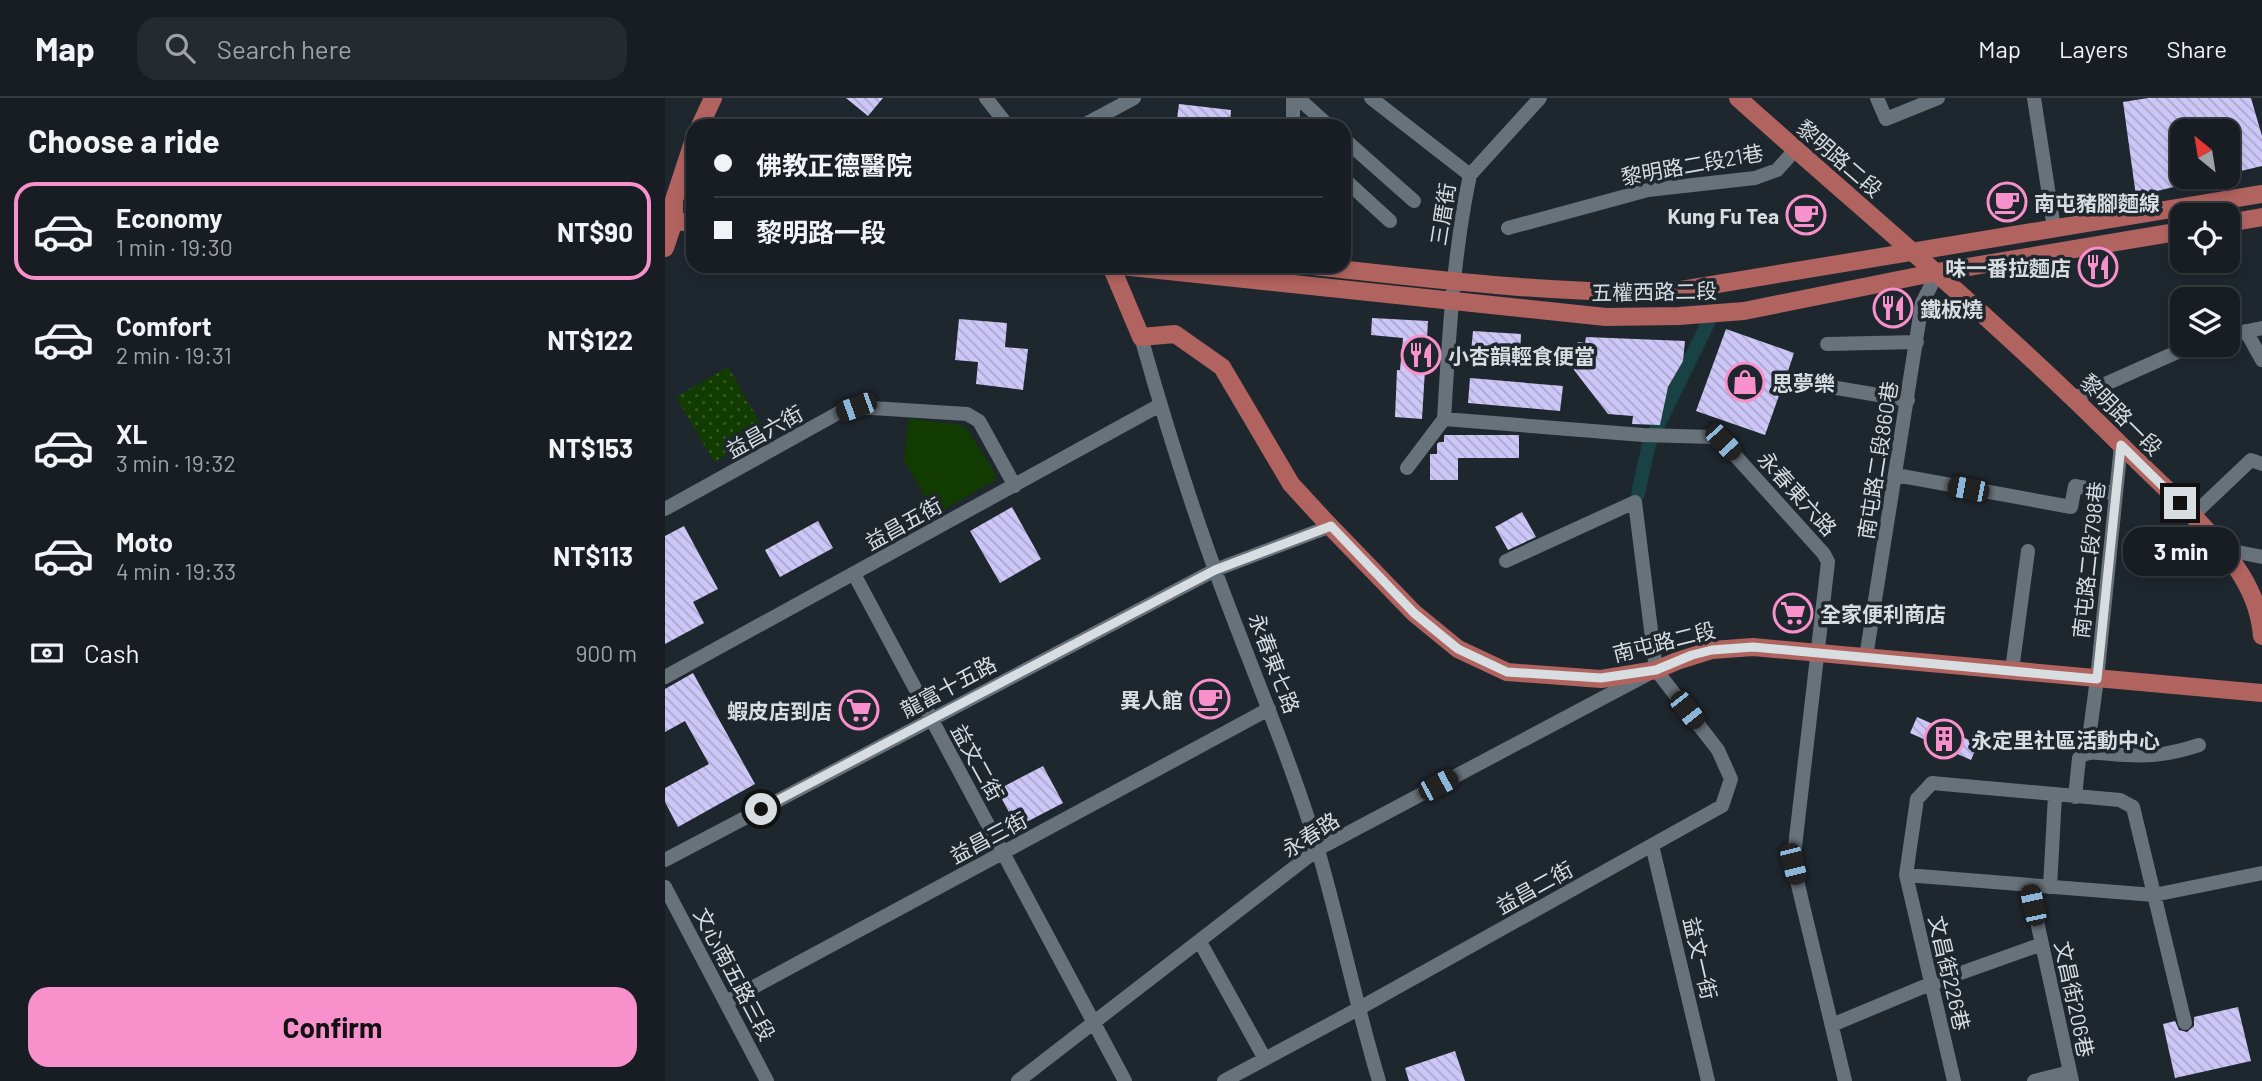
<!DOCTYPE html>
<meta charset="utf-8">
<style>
:root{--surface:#171d22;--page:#242a2f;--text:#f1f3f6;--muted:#9ea2a5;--line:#363b40;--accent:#f890cb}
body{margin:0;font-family:Barlow,"Noto Sans TC",sans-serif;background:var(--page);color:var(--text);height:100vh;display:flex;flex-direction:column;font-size:26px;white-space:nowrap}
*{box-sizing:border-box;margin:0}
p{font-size:23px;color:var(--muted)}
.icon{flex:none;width:38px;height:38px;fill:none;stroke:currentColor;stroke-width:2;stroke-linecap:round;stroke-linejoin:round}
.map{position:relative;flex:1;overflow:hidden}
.drawer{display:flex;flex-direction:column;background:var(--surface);width:665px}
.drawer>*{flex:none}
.top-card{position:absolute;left:21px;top:21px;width:665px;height:154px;border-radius:21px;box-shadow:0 4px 10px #0003,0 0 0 2px var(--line);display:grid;align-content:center;height:154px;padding:0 28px;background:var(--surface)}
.needle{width:46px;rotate:330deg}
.tools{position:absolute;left:1505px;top:21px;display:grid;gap:14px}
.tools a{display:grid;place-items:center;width:70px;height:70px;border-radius:14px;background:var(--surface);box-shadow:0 4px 10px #0003,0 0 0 2px var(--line);font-size:35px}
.end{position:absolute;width:32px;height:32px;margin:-16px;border:9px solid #d7dde1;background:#111;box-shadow:0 0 0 4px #111}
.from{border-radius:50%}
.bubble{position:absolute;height:49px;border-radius:21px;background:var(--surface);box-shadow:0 4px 10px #0003,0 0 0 2px var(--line);font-size:23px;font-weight:700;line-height:49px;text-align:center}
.car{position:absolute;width:21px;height:42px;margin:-21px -10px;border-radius:9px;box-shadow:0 0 5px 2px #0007;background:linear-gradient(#222 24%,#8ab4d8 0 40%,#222 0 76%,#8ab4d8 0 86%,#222 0)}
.top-card b{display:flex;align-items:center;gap:24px;height:66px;font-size:26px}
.top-card b+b{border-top:2px solid var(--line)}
.top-card i{width:18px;height:18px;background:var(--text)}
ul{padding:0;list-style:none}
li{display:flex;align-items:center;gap:21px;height:98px;margin:0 14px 10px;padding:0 14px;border:4px solid transparent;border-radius:21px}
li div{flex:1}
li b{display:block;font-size:26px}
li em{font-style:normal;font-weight:700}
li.current{border-color:var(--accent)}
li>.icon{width:63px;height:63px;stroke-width:1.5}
h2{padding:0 28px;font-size:32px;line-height:84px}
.pay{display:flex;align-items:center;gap:18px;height:77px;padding:0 28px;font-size:26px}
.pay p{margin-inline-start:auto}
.cta{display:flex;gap:14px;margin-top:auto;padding:14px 28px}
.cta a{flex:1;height:80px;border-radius:21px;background:var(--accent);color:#111;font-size:28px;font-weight:700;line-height:80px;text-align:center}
header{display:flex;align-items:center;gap:42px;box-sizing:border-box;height:98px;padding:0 35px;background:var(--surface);border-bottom:2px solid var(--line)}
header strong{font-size:33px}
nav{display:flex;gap:38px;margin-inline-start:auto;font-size:24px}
.search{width:490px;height:63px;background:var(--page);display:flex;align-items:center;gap:18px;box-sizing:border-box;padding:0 24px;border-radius:21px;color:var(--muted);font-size:26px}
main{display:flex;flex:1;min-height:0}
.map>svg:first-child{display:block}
.grass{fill:#113b01}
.park{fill:url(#park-dots)}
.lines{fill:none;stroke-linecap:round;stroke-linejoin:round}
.canal{stroke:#194244;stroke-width:14}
.building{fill:url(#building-back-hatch)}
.minor{stroke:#68727a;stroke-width:14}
.major{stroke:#b1635f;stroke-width:18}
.route{stroke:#d7dde1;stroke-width:9}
.labels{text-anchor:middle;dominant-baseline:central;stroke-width:7;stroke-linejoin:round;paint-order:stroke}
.street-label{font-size:21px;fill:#d7dde1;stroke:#1f272e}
.poi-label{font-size:21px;font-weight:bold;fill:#d7dde1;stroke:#1f272e;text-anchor:start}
</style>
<header>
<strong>Map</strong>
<div class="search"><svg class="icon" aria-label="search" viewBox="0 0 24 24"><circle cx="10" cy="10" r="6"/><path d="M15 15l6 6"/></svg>Search here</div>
<nav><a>Map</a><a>Layers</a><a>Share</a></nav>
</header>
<main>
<section class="drawer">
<h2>Choose a ride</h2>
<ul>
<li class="current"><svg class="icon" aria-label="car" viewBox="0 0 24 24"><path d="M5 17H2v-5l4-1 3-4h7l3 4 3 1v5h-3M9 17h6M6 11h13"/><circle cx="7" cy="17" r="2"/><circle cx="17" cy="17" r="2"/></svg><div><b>Economy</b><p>1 min · 19:30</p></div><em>NT$90</em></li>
<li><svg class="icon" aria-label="car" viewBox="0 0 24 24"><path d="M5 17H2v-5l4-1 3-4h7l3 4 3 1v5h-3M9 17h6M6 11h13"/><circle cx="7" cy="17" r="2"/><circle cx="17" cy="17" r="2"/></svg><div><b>Comfort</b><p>2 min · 19:31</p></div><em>NT$122</em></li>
<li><svg class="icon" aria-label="car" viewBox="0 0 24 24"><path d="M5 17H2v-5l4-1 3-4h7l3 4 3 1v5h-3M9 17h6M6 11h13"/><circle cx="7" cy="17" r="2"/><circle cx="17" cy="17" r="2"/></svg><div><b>XL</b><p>3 min · 19:32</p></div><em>NT$153</em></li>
<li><svg class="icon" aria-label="car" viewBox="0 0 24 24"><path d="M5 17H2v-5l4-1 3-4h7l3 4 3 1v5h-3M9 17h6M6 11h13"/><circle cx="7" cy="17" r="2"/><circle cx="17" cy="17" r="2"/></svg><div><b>Moto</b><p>4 min · 19:33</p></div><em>NT$113</em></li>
</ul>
<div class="pay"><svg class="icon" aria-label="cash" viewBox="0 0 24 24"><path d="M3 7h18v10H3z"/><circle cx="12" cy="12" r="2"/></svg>Cash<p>900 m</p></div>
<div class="cta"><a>Confirm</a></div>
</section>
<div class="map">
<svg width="1597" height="983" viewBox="0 0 1597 983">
<defs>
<pattern id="park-dots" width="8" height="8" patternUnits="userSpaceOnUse" patternTransform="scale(1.75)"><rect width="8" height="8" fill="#113b01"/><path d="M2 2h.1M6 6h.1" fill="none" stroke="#335726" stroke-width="1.8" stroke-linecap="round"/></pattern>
<pattern id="building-back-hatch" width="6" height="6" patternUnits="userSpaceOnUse" patternTransform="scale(1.75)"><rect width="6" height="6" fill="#cdc7f8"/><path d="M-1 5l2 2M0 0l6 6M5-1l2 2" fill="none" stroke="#aaa6cb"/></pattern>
</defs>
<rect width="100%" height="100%" fill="#1f272e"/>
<path class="grass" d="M244 320 300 328 329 373 331 382 271 416 239 363Z"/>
<path class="park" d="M63 269 101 335 49 364 11 299Z"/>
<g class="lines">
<path class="canal" d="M973 396 984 346 1043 225"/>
</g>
<path class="building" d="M181 0H218L203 18Z
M1483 0H1586L1597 38V68L1563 76V33H1517V87L1471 98 1458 4Z
M514 6 566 12 565 28H511Z
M1444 160 1447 178 1421 183 1418 165Z
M707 220 763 223 757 321 730 319 732 272H735L738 240 706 237Z
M294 221 342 225 340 249 363 251 358 292 311 286 313 264 290 262Z
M1061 231 1129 255 1123 273 1117 275 1115 280 1117 289 1100 337 1031 313Z
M808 233 856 236 855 257 806 254Z
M921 239 1020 243 1018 263 1003 289 995 327 967 326 968 318 943 316 909 272 913 244 920 245Z
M805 280 898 288 895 313 803 305Z
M779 337H854V360H793V382H765V356H772V346L774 344H779Z
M347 409 376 461 335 485 305 433Z
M857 414 871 439 843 452 830 429Z
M153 423 168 450 115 479 100 452Z
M19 428 53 491 28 504 39 525 0 546V438Z
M28 575 90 686 13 729 0 704V690L44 666 20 623 0 634V591Z
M1252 619 1313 646 1306 662 1245 635Z
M378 668 398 705 352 729 332 692Z
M1573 909 1586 963 1510 980 1498 926 1510 923 1514 932 1522 934 1529 928V919Z
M790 953 800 983H744L740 970Z"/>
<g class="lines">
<path class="minor" d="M321 0 343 28
M633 0 664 28
M706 0 805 77
M1212 0 1221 21 1273 0
M1369 0 1389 130
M417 28 469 0
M628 28V0
M679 41 749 103
M805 77 875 0
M679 81 725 123
M843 130 983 92 1090 80 1112 72 1130 52
M1581 233 1597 262
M1563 237 1597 230
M476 239C498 317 522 395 550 472 584 565 624 656 653 752 675 828 691 907 714 983
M1162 246 1252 244
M1124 282 1243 302
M1409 300 1528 247
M779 321 978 337 1047 339 1058 344 1159 456 1163 464 1128 766 1180 983
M779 321C784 239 788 157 805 77
M742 370 779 321
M1231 377 1406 409 1410 388 1449 395
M0 411 175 314 191 309 302 316 314 323 350 388
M1527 418 1586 362 1597 366
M1557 451 1597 459
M841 463 970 404 991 572
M189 476 460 983
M1201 559 1257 205 1273 174
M1347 572 1363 453
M0 579 495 307
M1422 655 1432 581 1456 347
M1410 699 1414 660C1422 652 1434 655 1446 656 1480 659 1501 658 1534 647
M987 747 1043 983
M0 762 550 472 666 428
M1241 777 1489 797 1597 775
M1364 787 1407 983
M0 789 102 983
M1385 789 1390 697
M535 844 600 961
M61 904 604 611
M1167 927 1265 886 1377 846
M353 983 653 751 983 576
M559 983 693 911 1057 708 1066 681 1053 652 991 572
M1289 983 1241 777 1252 701 1267 685 1455 702 1468 709 1520 925
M1369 983 1405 974"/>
<path class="major" d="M1073 0C1201 115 1333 224 1455 346 1494 385 1539 423 1571 469 1585 489 1595 513 1597 538
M35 28 48 0
M0 122 28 125
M1563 125 1597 119
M0 150 9 123V102L28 44
M446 168 476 239 510 236 557 269 626 386 660 423 749 515 793 551 842 574 936 581 991 572 1012 563 1047 552 1088 549 1597 595
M456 168 941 219 1014 218 1079 213 1273 174 1517 133
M648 168C767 181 885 196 1004 194L1597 96"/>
</g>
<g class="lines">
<path class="route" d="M96 711 550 472 666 428 749 515 793 551 842 574 936 580 991 572 1027 557 1047 552 1088 549 1432 581 1456 347 1515 405"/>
</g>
<defs>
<symbol id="cafe-ring" viewBox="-11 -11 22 22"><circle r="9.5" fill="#1f272e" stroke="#f890cb" stroke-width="1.5"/><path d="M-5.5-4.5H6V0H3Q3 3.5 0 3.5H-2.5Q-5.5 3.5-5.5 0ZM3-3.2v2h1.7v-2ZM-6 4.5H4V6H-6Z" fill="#f890cb"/></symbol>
<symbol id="restaurant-ring" viewBox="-11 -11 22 22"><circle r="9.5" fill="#1f272e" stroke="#f890cb" stroke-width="1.5"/><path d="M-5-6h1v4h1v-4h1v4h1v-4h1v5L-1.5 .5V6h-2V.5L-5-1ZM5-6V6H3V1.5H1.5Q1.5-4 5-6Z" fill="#f890cb"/></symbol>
<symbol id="shop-ring" viewBox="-11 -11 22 22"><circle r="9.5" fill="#1f272e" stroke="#f890cb" stroke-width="1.5"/><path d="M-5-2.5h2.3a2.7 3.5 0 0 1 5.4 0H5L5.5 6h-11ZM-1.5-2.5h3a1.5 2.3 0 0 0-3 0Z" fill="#f890cb"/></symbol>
<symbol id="supermarket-ring" viewBox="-11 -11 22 22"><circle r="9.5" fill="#1f272e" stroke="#f890cb" stroke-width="1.5"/><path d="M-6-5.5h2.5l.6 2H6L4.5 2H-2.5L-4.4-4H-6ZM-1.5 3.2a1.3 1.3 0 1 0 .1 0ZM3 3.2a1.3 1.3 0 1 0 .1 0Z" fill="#f890cb"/></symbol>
<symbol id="building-ring" viewBox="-11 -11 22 22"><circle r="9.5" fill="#1f272e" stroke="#f890cb" stroke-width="1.5"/><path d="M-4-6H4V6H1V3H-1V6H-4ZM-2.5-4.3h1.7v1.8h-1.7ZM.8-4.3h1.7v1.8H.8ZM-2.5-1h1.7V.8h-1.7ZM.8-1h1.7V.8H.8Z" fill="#f890cb"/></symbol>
</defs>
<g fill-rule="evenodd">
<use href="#cafe-ring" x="1320" y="82" width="44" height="44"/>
<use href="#cafe-ring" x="1119" y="95" width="44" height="44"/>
<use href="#restaurant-ring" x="1411" y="147" width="44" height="44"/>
<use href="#restaurant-ring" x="1206" y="188" width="44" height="44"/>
<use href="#restaurant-ring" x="734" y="235" width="44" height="44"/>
<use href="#shop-ring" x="1058" y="262" width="44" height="44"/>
<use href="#supermarket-ring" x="1106" y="493" width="44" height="44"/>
<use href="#cafe-ring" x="523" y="579" width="44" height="44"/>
<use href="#supermarket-ring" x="172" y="590" width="44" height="44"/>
<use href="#building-ring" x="1257" y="619" width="44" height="44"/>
</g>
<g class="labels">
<g class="street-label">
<text transform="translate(1175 60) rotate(41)">黎明路二段</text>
<text transform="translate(1027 66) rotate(-10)">黎明路二段21巷</text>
<text transform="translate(777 116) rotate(-81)">三厝街</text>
<text transform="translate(989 193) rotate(-1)">五權西路二段</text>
<text transform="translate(1457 316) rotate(45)">黎明路一段</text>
<text transform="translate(99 333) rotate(-29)">益昌六街</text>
<text transform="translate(1212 362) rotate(-81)">南屯路二段860巷</text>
<text transform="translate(1133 395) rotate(48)">永春東六路</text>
<text transform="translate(238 425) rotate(-29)">益昌五街</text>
<text transform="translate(1423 462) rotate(-84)">南屯路二段798巷</text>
<text transform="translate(999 543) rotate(-14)">南屯路二段</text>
<text transform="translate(610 565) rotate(69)">永春東七路</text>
<text transform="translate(283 588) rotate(-28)">龍富十五路</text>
<text transform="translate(313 664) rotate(61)">益文二街</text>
<text transform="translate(645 736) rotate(-33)">永春路</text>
<text transform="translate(323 739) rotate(-28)">益昌三街</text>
<text transform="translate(869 789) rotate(-29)">益昌二街</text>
<text transform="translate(1036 860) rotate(77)">益文一街</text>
<text transform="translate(1285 875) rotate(77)">文昌街226巷</text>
<text transform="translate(70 876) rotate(62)">文心南五路三段</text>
<text transform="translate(1410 901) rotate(78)">文昌街206巷</text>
</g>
<g class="poi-label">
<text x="1369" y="104">南屯豬腳麵線</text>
<text x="1114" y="117" text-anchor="end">Kung Fu Tea</text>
<text x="1406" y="169" text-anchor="end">味一番拉麵店</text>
<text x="1255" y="210">鐵板燒</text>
<text x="783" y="257">小杏韻輕食便當</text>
<text x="1107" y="284">思夢樂</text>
<text x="1155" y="515">全家便利商店</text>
<text x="518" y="601" text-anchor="end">異人館</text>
<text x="167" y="612" text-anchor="end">蝦皮店到店</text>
<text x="1306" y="641">永定里社區活動中心</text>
</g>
</g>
</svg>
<div class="tools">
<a><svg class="needle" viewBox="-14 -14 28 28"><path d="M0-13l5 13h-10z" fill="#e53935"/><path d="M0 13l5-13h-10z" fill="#9ea2a5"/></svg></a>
<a><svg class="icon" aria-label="locate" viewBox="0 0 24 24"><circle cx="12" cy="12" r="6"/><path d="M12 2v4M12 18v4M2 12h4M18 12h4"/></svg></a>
<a><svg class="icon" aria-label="layers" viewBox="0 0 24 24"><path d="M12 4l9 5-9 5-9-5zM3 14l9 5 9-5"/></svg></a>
</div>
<i class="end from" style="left:96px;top:711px"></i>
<i class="end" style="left:1515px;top:405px"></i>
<div class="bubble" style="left:1458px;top:429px;width:116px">3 min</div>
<i class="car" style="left:191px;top:309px;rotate:250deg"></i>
<i class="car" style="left:1058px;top:344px;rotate:137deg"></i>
<i class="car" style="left:1303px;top:391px;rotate:281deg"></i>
<i class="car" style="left:1022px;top:612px;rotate:142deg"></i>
<i class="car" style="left:773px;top:687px;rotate:62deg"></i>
<i class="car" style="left:1128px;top:766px;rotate:166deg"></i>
<i class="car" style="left:1368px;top:807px;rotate:348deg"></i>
<div class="top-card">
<b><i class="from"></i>佛教正德醫院</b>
<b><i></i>黎明路一段</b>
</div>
</div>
</main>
